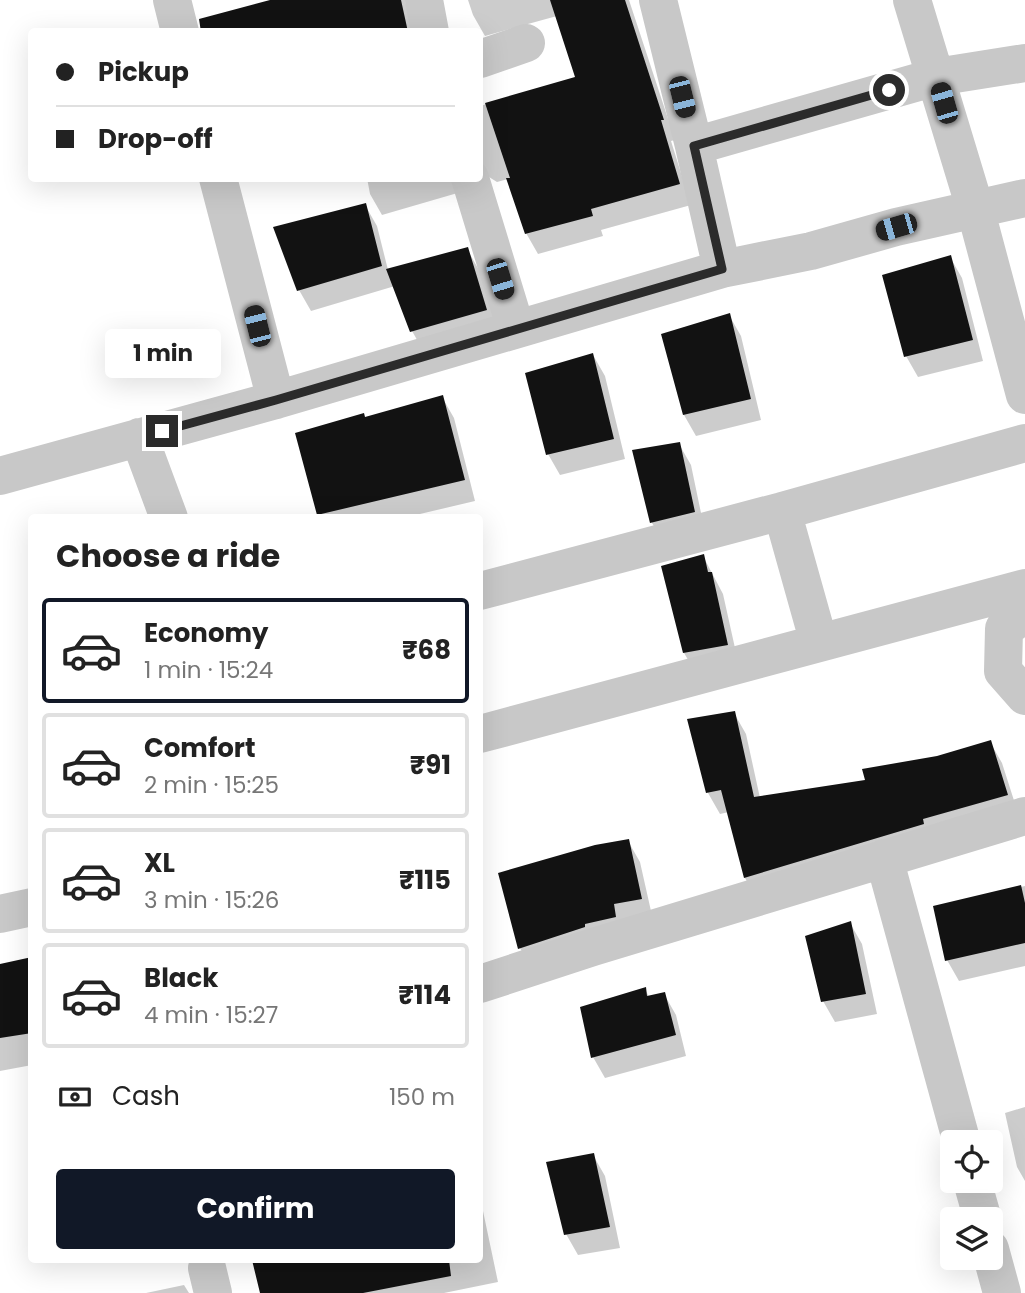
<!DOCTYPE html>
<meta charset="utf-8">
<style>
:root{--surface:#fff;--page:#f2f2f2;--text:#222;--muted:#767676;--line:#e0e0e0;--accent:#111827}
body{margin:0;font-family:Poppins,sans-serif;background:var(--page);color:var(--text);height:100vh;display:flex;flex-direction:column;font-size:26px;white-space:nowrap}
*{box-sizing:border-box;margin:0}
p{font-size:23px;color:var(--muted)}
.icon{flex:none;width:38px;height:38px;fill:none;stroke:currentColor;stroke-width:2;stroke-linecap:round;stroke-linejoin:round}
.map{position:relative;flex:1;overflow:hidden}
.panel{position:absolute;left:28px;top:514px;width:455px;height:749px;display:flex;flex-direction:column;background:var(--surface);border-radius:7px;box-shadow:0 7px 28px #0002}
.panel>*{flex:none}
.hud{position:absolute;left:28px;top:28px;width:455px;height:154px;border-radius:7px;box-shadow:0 7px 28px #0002;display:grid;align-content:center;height:154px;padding:0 28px;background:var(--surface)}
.tools{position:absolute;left:940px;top:1130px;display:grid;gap:14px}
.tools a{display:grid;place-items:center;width:63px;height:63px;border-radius:7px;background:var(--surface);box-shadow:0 7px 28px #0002;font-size:35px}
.end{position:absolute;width:32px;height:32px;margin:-16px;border:9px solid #2b2b2b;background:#fff;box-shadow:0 0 0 4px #fff}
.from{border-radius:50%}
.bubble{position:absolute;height:49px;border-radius:7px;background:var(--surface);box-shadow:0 7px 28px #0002;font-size:23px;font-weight:700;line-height:49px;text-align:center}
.car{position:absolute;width:21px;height:42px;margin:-21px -10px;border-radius:9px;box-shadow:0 0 5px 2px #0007;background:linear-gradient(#222 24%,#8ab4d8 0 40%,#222 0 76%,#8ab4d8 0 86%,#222 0)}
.hud b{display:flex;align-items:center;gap:24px;height:66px;font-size:26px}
.hud b+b{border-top:2px solid var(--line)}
.hud i{width:18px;height:18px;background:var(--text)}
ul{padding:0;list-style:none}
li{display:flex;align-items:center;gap:21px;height:105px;margin:0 14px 10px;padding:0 14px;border:4px solid var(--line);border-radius:7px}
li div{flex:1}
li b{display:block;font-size:26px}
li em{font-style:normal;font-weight:700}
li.selected{border-color:var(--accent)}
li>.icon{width:63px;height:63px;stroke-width:1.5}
h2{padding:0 28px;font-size:32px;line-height:84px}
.pay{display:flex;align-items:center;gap:18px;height:77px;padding:0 28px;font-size:26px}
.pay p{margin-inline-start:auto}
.button{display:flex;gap:14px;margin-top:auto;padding:14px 28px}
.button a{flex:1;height:80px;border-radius:7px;background:var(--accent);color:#fff;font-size:28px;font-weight:700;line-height:80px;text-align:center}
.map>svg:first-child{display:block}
.shadow{fill:#0003}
.building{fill:#121212}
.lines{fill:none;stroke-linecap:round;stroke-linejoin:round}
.street{stroke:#c8c8c8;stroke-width:38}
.route{stroke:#2b2b2b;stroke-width:9}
</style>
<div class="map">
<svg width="1025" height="1293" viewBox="0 0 1025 1293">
<rect width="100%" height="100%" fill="#fff"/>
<path class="shadow" d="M277 0H405L413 32H228Z
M468 0H629L675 140 671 141 691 205 601 230 603 236 538 254 526 233 508 179 497 182 489 177H480V106L577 78 557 16 485 36 473 15Z
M367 178H475L461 192 382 215 370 194Z
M365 205 377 226 388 270 467 249 479 270 498 331 424 352 412 331 395 286 311 311 299 290Z
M950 257 962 278 983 361 918 377 906 356Z
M729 315 741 336 761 420 696 436 684 415 663 335Z
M593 355 605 376 625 459 560 475 548 454Z
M442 397 454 418 475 501 403 518H321L319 514 366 419Z
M679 444 691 465 705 532 664 543 652 523 634 452Z
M703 556 723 594 739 666 696 673 684 653Z
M734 713 746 734 760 798 867 781 990 742 1002 763 1019 816 757 899 745 878 729 812 720 814 708 793 689 721Z
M628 841 640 862 653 920 532 969 520 948Z
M1025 886V966L959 981 947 960 935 907Z
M850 923 862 944 877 1014 835 1022 823 1001Z
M32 958V1065L0 1071V966Z
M645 989 649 997 664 994 676 1015 686 1056 605 1078 593 1057Z
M1025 1107V1181L1017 1167 1005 1113Z
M593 1155 605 1176 620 1248 578 1255 566 1234Z
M480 1205 483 1211 498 1282 444 1293H262L254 1260H480Z
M184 1285 189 1293H146Z"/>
<path class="building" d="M270 0H401L408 32H201L199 19Z
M550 0H625L664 120H661L680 184 591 209 593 216 525 234 506 178H510L485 103 575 77Z
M366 203 382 266 297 291 273 227Z
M468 247 487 310 410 332 386 269Z
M951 255 973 340 904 357 882 275Z
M730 313 751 399 683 415 661 334Z
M593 353 614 439 546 455 525 373Z
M443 395 465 480 317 515 295 433 364 413 365 417Z
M680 442 695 512 650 523 632 450Z
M704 554 708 572H712L728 645 683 653 661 566Z
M735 711 754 797 865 780 862 769 937 756 991 740 1008 795 923 819 924 824 744 878 721 790 706 793 687 719Z
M629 839 642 899 614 904 616 917 585 924V927L518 949 498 873 595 845Z
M1021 885 1025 903V943L945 961 933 906Z
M851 921 866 994 821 1002 805 936Z
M32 957V1033L0 1038V964Z
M646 987 647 996 665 992 676 1035 591 1058 580 1007Z
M594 1153 610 1227 564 1235 546 1162Z
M252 1260H449L451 1276 363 1293H260Z"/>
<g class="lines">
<path class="street" d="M172 0 180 32
M424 0 430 32
M658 0 694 146 722 269
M912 0 975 208 1025 395
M480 59 526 43
M694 146 936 77 1025 63
M218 178 276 400
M470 178 516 329
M139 437 169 518
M0 476 276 400 722 269 811 251 896 227 1025 198
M782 511 1025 443
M480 591 782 511 819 643
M1025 614 1004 629 1003 671 1025 696
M480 734 1025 588
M884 858 962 1143
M0 914 32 907
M480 984 593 947 1025 816
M972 1181 983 1220
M990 1249 1002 1293
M207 1268 213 1293"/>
</g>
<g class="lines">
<path class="route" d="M162 431 276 400 722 269 694 146 889 90"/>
</g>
</svg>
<div class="tools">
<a><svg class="icon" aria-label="locate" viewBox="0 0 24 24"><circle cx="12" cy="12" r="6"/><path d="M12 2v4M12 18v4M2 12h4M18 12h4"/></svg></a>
<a><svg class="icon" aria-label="layers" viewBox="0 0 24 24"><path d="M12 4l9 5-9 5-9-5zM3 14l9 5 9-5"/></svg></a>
</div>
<i class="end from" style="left:889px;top:90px"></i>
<i class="end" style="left:162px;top:431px"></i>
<div class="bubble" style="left:105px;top:329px;width:116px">1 min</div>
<i class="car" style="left:682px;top:97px;rotate:166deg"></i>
<i class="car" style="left:944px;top:103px;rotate:344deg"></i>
<i class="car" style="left:896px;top:227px;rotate:254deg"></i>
<i class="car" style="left:500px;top:279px;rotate:163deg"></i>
<i class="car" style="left:257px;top:326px;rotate:346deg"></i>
<div class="hud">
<b><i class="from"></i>Pickup</b>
<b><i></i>Drop-off</b>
</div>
<section class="panel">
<h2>Choose a ride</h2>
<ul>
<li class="selected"><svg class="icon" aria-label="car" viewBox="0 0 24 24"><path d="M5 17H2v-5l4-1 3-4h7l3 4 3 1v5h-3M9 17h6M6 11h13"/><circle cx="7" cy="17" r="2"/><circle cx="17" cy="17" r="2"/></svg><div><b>Economy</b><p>1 min · 15:24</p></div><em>₹68</em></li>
<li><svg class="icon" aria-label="car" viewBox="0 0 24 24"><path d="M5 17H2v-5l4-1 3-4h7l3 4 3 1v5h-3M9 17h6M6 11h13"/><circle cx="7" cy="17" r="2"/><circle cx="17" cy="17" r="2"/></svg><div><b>Comfort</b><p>2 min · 15:25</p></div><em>₹91</em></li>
<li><svg class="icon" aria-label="car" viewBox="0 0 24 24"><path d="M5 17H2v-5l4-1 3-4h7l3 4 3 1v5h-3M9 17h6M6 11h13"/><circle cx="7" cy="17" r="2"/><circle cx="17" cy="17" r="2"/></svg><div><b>XL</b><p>3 min · 15:26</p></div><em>₹115</em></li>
<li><svg class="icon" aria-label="car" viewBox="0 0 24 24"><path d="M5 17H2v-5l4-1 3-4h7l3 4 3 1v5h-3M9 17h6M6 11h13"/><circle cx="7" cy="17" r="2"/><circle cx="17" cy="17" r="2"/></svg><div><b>Black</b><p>4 min · 15:27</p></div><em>₹114</em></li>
</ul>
<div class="pay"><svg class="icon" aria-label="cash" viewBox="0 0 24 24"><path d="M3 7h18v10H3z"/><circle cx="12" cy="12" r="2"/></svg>Cash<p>150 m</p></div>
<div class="button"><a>Confirm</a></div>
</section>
</div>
